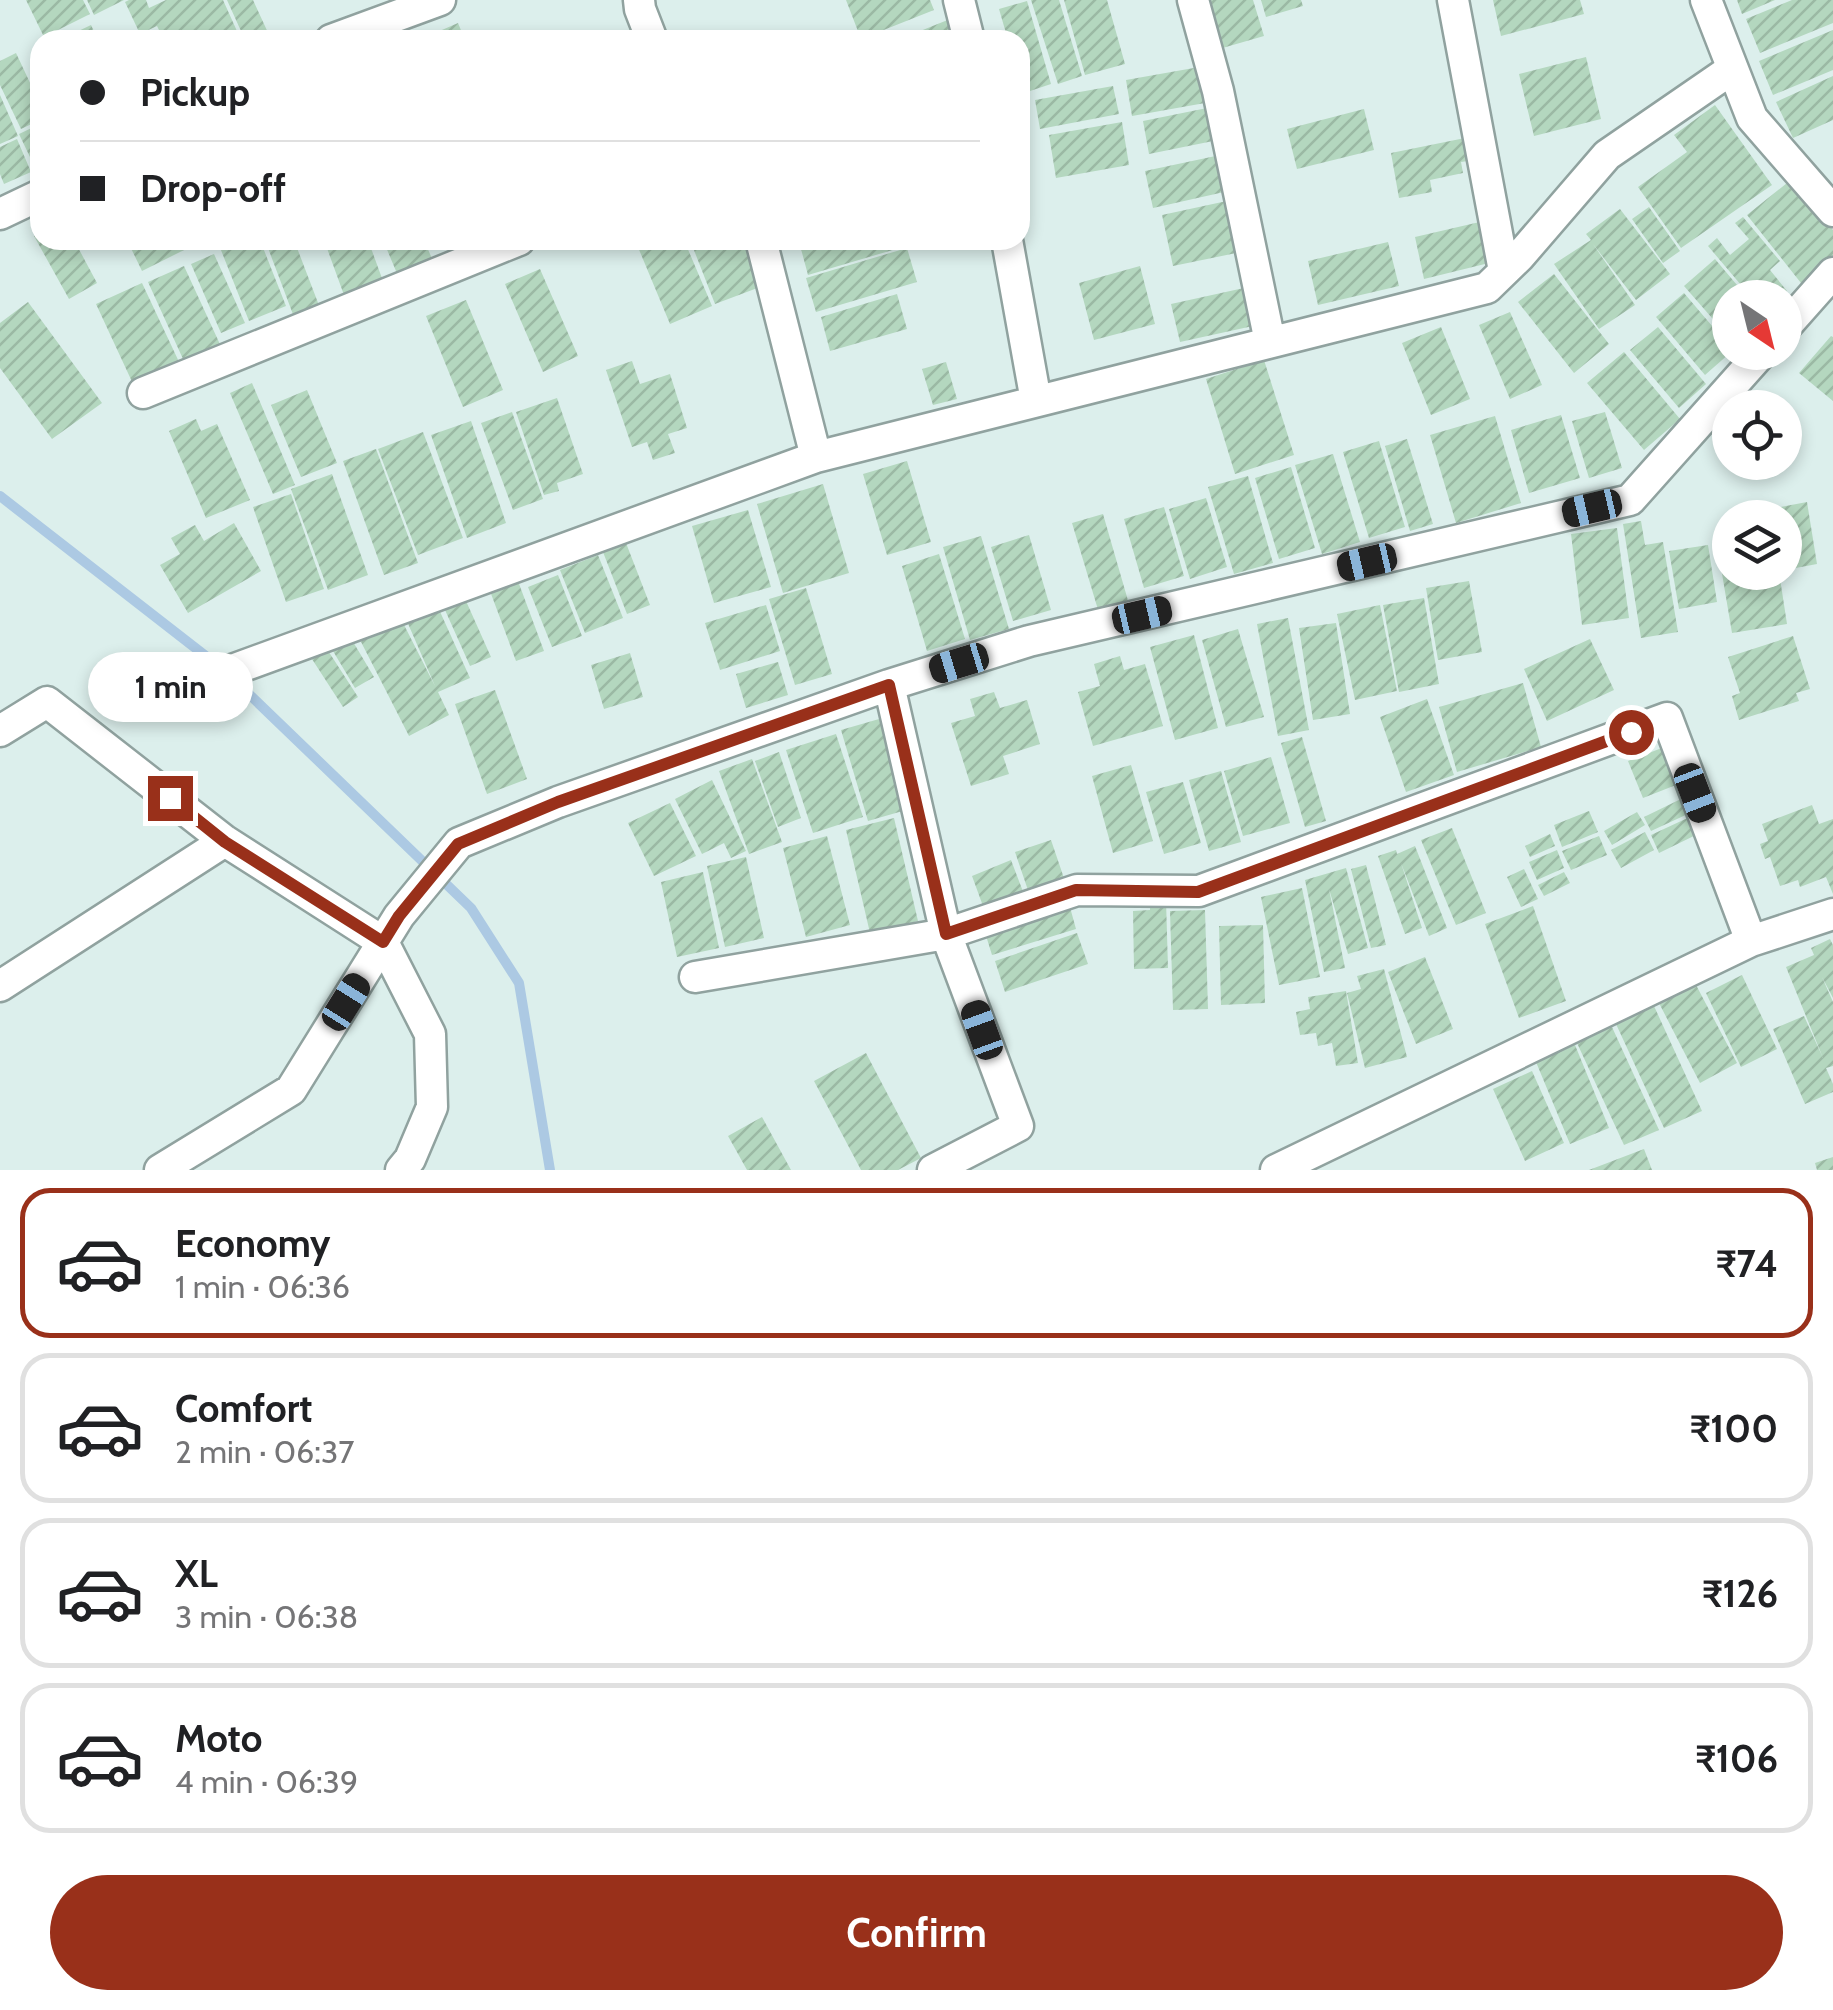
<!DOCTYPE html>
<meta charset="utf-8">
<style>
:root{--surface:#fff;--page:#f2f2f2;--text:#202124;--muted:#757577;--line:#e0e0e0;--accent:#99301a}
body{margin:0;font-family:Cabin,sans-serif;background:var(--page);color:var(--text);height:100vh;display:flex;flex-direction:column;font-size:38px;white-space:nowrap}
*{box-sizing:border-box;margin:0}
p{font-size:32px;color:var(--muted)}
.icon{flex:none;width:55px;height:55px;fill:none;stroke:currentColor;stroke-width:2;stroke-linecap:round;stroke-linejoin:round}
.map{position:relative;height:1170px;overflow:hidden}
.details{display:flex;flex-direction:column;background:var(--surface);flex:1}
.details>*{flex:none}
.banner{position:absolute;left:30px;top:30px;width:1000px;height:220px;border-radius:30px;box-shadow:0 5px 15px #0003;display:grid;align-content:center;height:220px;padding:0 50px;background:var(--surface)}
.needle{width:65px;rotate:145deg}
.controls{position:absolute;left:1712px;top:280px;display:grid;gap:20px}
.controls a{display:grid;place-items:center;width:90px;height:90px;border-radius:50%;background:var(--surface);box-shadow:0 5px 15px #0003;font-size:50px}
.end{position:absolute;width:45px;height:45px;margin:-22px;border:12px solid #99301a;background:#fff;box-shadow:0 0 0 5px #fff}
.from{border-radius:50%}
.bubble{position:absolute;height:70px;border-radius:35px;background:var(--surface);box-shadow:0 5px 15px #0003;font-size:32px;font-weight:700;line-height:70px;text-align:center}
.car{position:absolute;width:30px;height:60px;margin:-30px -15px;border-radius:12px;box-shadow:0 0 8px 2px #0007;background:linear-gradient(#222 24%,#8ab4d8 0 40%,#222 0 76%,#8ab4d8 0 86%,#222 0)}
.banner b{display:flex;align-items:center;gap:35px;height:95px;font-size:38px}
.banner b+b{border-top:2px solid var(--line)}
.banner i{width:25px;height:25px;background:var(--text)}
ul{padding:18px 0 0;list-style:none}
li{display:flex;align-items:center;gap:30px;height:150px;margin:0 20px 15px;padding:0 30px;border:5px solid var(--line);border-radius:30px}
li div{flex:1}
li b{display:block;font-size:38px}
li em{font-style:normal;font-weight:700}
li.current{border-color:var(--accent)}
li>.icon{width:90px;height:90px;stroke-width:1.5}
.cta{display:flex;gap:20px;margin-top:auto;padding:20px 50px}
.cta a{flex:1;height:115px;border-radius:60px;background:var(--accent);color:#fff;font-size:40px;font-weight:700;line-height:115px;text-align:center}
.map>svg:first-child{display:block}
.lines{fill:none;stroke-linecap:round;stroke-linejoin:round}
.stream{stroke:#acc9e3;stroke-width:10}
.building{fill:url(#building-hatch)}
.street-casing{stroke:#90a29f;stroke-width:35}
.street{stroke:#fff;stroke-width:30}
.route{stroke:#99301a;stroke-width:12}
</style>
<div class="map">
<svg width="1833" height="1170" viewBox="0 0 1833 1170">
<defs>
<pattern id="building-hatch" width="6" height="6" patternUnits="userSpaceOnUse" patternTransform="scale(2.5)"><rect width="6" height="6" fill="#b4d7bf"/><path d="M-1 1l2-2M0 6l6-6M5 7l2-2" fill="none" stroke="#9bb9a4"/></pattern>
</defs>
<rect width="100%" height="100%" fill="#dcefec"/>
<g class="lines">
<path class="stream" d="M0 496 225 671 471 908 519 983 550 1170"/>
</g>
<path class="building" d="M26 0H83L90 14 44 37Z
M87 0H124L94 15Z
M129 0H146L149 8 166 0H223L241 40H164L157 26 140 34 125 2Z
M227 0H253L270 37 263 40H245Z
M846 0H930L934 10 861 39Z
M1031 0H1059L1082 76 1058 84Z
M1064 0H1107L1125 64 1085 75Z
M1205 0H1253L1264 36 1219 49Z
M1261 0H1301L1303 6 1266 17Z
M1493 0H1580L1584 14 1501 36Z
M1737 0H1775L1742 14Z
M1792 0H1833V23L1760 53 1746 19Z
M1027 1 1051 84 1024 93 1020 80V40H1008L999 9Z
M955 17 964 40H898Z
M458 23 465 40H438L435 33Z
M91 25 98 40H72L70 35Z
M1833 30V70L1773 95 1759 61Z
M16 53 40 104V120L21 129 0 85V61Z
M1586 57 1601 119 1534 136 1519 74Z
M1205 66 1203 91 1205 103 1132 116 1126 80Z
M1833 76V120L1793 138 1776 102Z
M1113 86 1119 114 1040 129 1035 100Z
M0 95 18 136 0 144Z
M1715 105 1772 185 1681 248 1638 187 1687 152 1674 135Z
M1217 106 1223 139 1149 154 1143 121Z
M1364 109 1374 150 1297 169 1287 129Z
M1122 122 1129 165 1056 178 1049 135Z
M40 124V178L19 134Z
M1470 137 1475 160 1461 162 1463 173 1430 180 1432 192 1399 198 1391 153Z
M17 139 31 172 4 184 0 174V147Z
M1225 154 1233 190 1153 208 1145 171Z
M1792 179 1833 230V257L1801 283 1747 215Z
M1236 199 1246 251 1173 266 1162 215Z
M1649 207 1680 251 1663 263 1632 219Z
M1620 209 1670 274 1636 300 1593 244 1635 305 1599 329 1554 264 1591 240 1586 234Z
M1743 217 1780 261 1770 270 1787 291 1779 298H1752L1708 246 1717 238 1730 255 1749 239 1735 223Z
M1484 221 1493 262 1424 279 1415 237Z
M40 233V240H74L97 283 69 299 34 236Z
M127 240H204L142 271Z
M217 240H260L286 306 249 321Z
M265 240H294L320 308 294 317Z
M324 240H368L383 281 344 295Z
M383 240H424L436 268 401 283Z
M635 240H684L712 306 670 324Z
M690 240H747L765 285 715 304Z
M833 240H912L913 244 808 275 801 249Z
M1388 242 1399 286 1318 305 1308 261Z
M907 248 917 282 816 312 806 278Z
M214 254 245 323 221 333 191 264Z
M1715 259 1748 298H1730V331L1726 334 1684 286Z
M184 266 224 353 188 370 148 282Z
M1140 266 1155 324 1094 340 1079 283Z
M540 269 578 356 543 372 505 284Z
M1554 274 1609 344 1574 373 1518 302Z
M142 283 180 364 134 386 96 304Z
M1253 286 1262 324 1180 342 1171 304Z
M1684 293 1730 347V353L1705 375 1656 317Z
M897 294 907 329 830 351 821 317Z
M466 300 503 390 463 407 426 316Z
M28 302 102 403 52 439 0 368V323Z
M1510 312 1542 385 1510 399 1479 325Z
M1441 327 1470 399 1431 415 1402 343Z
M1658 327 1706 384 1679 408 1630 350Z
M1831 336 1833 337V401L1799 373Z
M1624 352 1680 419 1644 450 1587 383Z
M1264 360 1294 455 1235 474 1206 379Z
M632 361 640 384 670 374 687 428 668 434 675 453 653 460 647 442 632 447 606 370Z
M946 362 957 399 933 405 922 369Z
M252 383 295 485 273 494 230 393Z
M307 390 337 463 301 477 271 405Z
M557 398 583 474 557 483 559 491 544 495 516 412Z
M512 412 543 499 513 510 481 423Z
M1605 412 1622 468 1589 478 1572 421Z
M1561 415 1580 478 1529 493 1511 430Z
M1495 416 1521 503 1456 523 1430 435Z
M196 419 201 431 217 424 250 500 206 518 169 431Z
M471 421 506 523 467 538 431 435Z
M423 432 463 538 418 555 378 449Z
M1407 439 1433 524 1410 531 1385 446Z
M1379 441 1405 527 1369 538 1343 452Z
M376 449 418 563 384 575 343 461Z
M1333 454 1360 542 1322 554 1295 465Z
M907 461 931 542 887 555 863 474Z
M1291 467 1315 548 1279 559 1255 478Z
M332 474 368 575 328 590 291 489Z
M1248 476 1273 563 1234 574 1208 487Z
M823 484 849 573 783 593 757 504Z
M291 494 324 589 286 602 253 507Z
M1206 498 1227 567 1190 579 1169 509Z
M1807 502 1817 564 1785 570V518H1776L1775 508Z
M1164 507 1184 576 1144 588 1124 519Z
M748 510 771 587 714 603 692 526Z
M1103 514 1129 604 1099 613 1072 523Z
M1641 521 1645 545 1663 542 1678 632 1641 638 1623 524Z
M234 523 261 571 188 613 160 565 180 554 171 538 195 525 204 541Z
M1617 528 1629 618 1582 625 1571 534Z
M1730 529V572H1779L1787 624 1732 633 1715 532Z
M1029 535 1051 610 1013 621 991 547Z
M981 536 1009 629 970 640 943 547Z
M626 543 650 605 627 614 603 552Z
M1708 545 1717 602 1679 609 1669 551Z
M939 554 965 639 927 651 902 566Z
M598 555 623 618 585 633 560 570Z
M515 573 544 651 516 661 487 583Z
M558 575 582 636 552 647 528 587Z
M1469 581 1482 652 1438 660 1426 588Z
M806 588 832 674 795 685 769 599Z
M462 592 491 657 470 666 441 601Z
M1424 598 1439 684 1399 692 1383 605Z
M437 605 470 678 438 692 449 715 409 736 358 636 399 615 435 686 406 619Z
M766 605 780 651 720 670 705 623Z
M1380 605 1397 691 1355 700 1337 614Z
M1288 618 1309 730 1278 736 1257 624Z
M1336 623 1350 714 1313 720 1299 628Z
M1238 629 1264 717 1226 727 1202 640Z
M349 635 374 677 355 688 330 646Z
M1194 635 1218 728 1175 740 1150 647Z
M1793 636 1810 689 1796 693 1799 701 1739 720 1732 696 1740 693 1728 657Z
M1590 639 1614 690 1547 721 1524 669Z
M325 646 358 697 343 707 310 656Z
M630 653 643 697 604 709 591 665Z
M1120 656 1124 670 1145 664 1163 726 1093 746 1078 692 1100 686 1094 664Z
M778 662 788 695 746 708 736 674Z
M1523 683 1541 747 1457 772 1439 707Z
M495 690 527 779 487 794 455 704Z
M994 692 1000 708 1027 700 1040 744 1003 756 1009 774 971 786 951 723 975 716 970 699Z
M1427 699 1454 775 1406 792 1380 717Z
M886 717 913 808 868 821 841 730Z
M836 734 863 817 813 833 786 750Z
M1302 737 1326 821 1305 827 1281 743Z
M1667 746 1681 783 1643 798 1628 761Z
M779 752 801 818 778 827 755 761Z
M1271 757 1290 823 1243 836 1224 771Z
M752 759 782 842 749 854 719 771Z
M1131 765 1153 841 1113 853 1092 776Z
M1221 771 1241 842 1209 851 1189 780Z
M712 780 746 851 731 858 724 843 702 854 675 799Z
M1183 782 1201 843 1164 854 1146 792Z
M1683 798 1690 813 1651 831 1644 817Z
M670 803 696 856 654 876 628 823Z
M1812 805 1819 824 1833 819V894L1826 877 1800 887 1798 880 1780 886 1770 857 1765 859 1760 844 1768 841 1762 824Z
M1589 811 1598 832 1562 847 1554 825Z
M1637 812 1645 825 1612 845 1604 831Z
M1694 815 1702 832 1659 853 1651 835Z
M894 818 918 921 870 933 846 830Z
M1452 828 1486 913 1456 925 1421 840Z
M1645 832 1654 850 1621 868 1611 850Z
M1550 834 1555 846 1530 857 1525 846Z
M827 836 850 925 806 937 783 848Z
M1599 836 1607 855 1571 870 1562 851Z
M1051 840 1068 890 1032 902 1015 852Z
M1415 846 1447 928 1429 936 1401 863 1422 928 1405 934 1378 856 1396 850 1397 854Z
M1557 850 1564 868 1537 880 1529 862Z
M746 857 764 938 725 947 707 866Z
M1011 860 1027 902 987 917 972 876Z
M1366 865 1386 945 1371 948 1351 869Z
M1346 868 1368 948 1348 954 1329 889 1345 968 1324 972 1305 880Z
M1524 869 1538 899 1521 907 1507 877Z
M703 872 719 948 677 957 661 882Z
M1564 872 1570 883 1544 896 1538 885Z
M1302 888 1320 977 1279 985 1261 897Z
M1068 900 1076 929 992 955 983 926Z
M1166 900 1168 968 1134 969 1133 911 1150 910V901Z
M1533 906 1566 1001 1519 1018 1485 924Z
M1205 910 1208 1009 1173 1010 1170 911Z
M1263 925 1265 1003 1221 1005 1219 926Z
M1077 933 1088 964 1005 992 995 961Z
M1830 939 1833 945V998L1822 977 1833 1002V1066L1826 1068 1833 1084V1092L1805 1104 1773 1029 1804 1016 1823 1058 1786 967 1814 955 1811 948Z
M1425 957 1453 1029 1416 1044 1388 972Z
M1384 969 1407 1057 1365 1068 1347 993 1361 989 1357 976Z
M1742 975 1777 1049 1741 1067 1706 993Z
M1695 983 1737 1063 1700 1083 1659 1003Z
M1346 991 1358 1063 1336 1066 1332 1043 1318 1046 1316 1033 1300 1035 1296 1012 1310 1009 1308 997Z
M1654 1006 1702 1111 1664 1128 1616 1024Z
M1612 1027 1659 1130 1624 1145 1577 1043Z
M1575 1045 1609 1128 1570 1144 1536 1062Z
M866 1053 921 1158 898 1170H861L814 1081Z
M1532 1071 1564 1143 1525 1161 1493 1089Z
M762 1117 791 1170H747L728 1136Z
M1644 1149 1652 1170H1589Z
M1833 1157V1170H1817L1815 1163Z"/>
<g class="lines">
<defs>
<path id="street" d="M639 0 640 9 652 40
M959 0 969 40
M1193 0 1218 91 1270 342
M1453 0 1504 271
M1706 0 1752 118 1833 211
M331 40 440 0
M0 214 40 195
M761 240 816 457
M1007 240 1036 401
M1785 327 1833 273
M143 393 519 240
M191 685 816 457 1487 288 1519 257 1607 155 1732 69
M889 685 946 934 1018 1126 933 1170
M0 731 47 702 225 841 383 942 430 1034 432 1107 410 1159 401 1170
M695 977 946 934 1077 890 1199 891 1667 718 1751 941
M0 986 225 841
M160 1170 291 1090 399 916 459 843 558 802 889 685 1029 641 1630 500 1762 352
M1276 1170 1751 941 1833 914"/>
</defs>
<use href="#street" class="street-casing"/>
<use href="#street" class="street"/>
</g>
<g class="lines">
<path class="route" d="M170 798 225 842 383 942 399 916 458 844 558 802 889 685 946 934 1076 890 1198 892 1631 732"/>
</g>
</svg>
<div class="controls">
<a><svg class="needle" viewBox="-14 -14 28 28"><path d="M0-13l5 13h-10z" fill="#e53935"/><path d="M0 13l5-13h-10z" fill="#757577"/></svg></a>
<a><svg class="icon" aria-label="locate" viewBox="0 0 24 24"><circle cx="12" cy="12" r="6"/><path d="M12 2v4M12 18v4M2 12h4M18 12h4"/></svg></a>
<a><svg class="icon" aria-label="layers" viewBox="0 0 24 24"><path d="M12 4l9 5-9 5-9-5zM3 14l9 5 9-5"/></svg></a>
</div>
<i class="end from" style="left:1631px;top:732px"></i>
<i class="end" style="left:170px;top:798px"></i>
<div class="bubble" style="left:88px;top:652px;width:165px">1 min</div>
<i class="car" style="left:1592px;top:508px;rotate:257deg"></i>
<i class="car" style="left:1367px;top:562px;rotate:257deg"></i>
<i class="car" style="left:1142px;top:615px;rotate:77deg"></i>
<i class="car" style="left:959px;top:663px;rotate:253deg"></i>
<i class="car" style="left:1695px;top:793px;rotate:159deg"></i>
<i class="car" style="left:346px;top:1002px;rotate:32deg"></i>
<i class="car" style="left:982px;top:1030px;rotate:340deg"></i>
<div class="banner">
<b><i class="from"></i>Pickup</b>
<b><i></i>Drop-off</b>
</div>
</div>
<section class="details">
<ul>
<li class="current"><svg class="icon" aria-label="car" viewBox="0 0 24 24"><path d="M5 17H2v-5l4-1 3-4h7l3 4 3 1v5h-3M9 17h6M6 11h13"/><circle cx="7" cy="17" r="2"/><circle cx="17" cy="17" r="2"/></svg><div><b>Economy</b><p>1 min · 06:36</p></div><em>₹74</em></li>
<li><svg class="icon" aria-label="car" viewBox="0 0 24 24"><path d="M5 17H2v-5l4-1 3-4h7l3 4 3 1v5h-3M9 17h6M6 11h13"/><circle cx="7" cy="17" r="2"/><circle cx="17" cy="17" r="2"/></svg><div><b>Comfort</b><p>2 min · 06:37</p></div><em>₹100</em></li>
<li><svg class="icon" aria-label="car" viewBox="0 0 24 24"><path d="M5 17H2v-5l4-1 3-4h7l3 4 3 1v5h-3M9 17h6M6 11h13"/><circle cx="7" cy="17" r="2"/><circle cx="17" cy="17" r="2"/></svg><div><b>XL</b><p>3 min · 06:38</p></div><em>₹126</em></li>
<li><svg class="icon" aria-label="car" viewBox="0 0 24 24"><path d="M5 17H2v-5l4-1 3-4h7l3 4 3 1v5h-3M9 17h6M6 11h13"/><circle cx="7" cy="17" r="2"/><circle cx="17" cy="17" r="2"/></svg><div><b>Moto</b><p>4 min · 06:39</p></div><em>₹106</em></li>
</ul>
<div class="cta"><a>Confirm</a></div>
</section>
